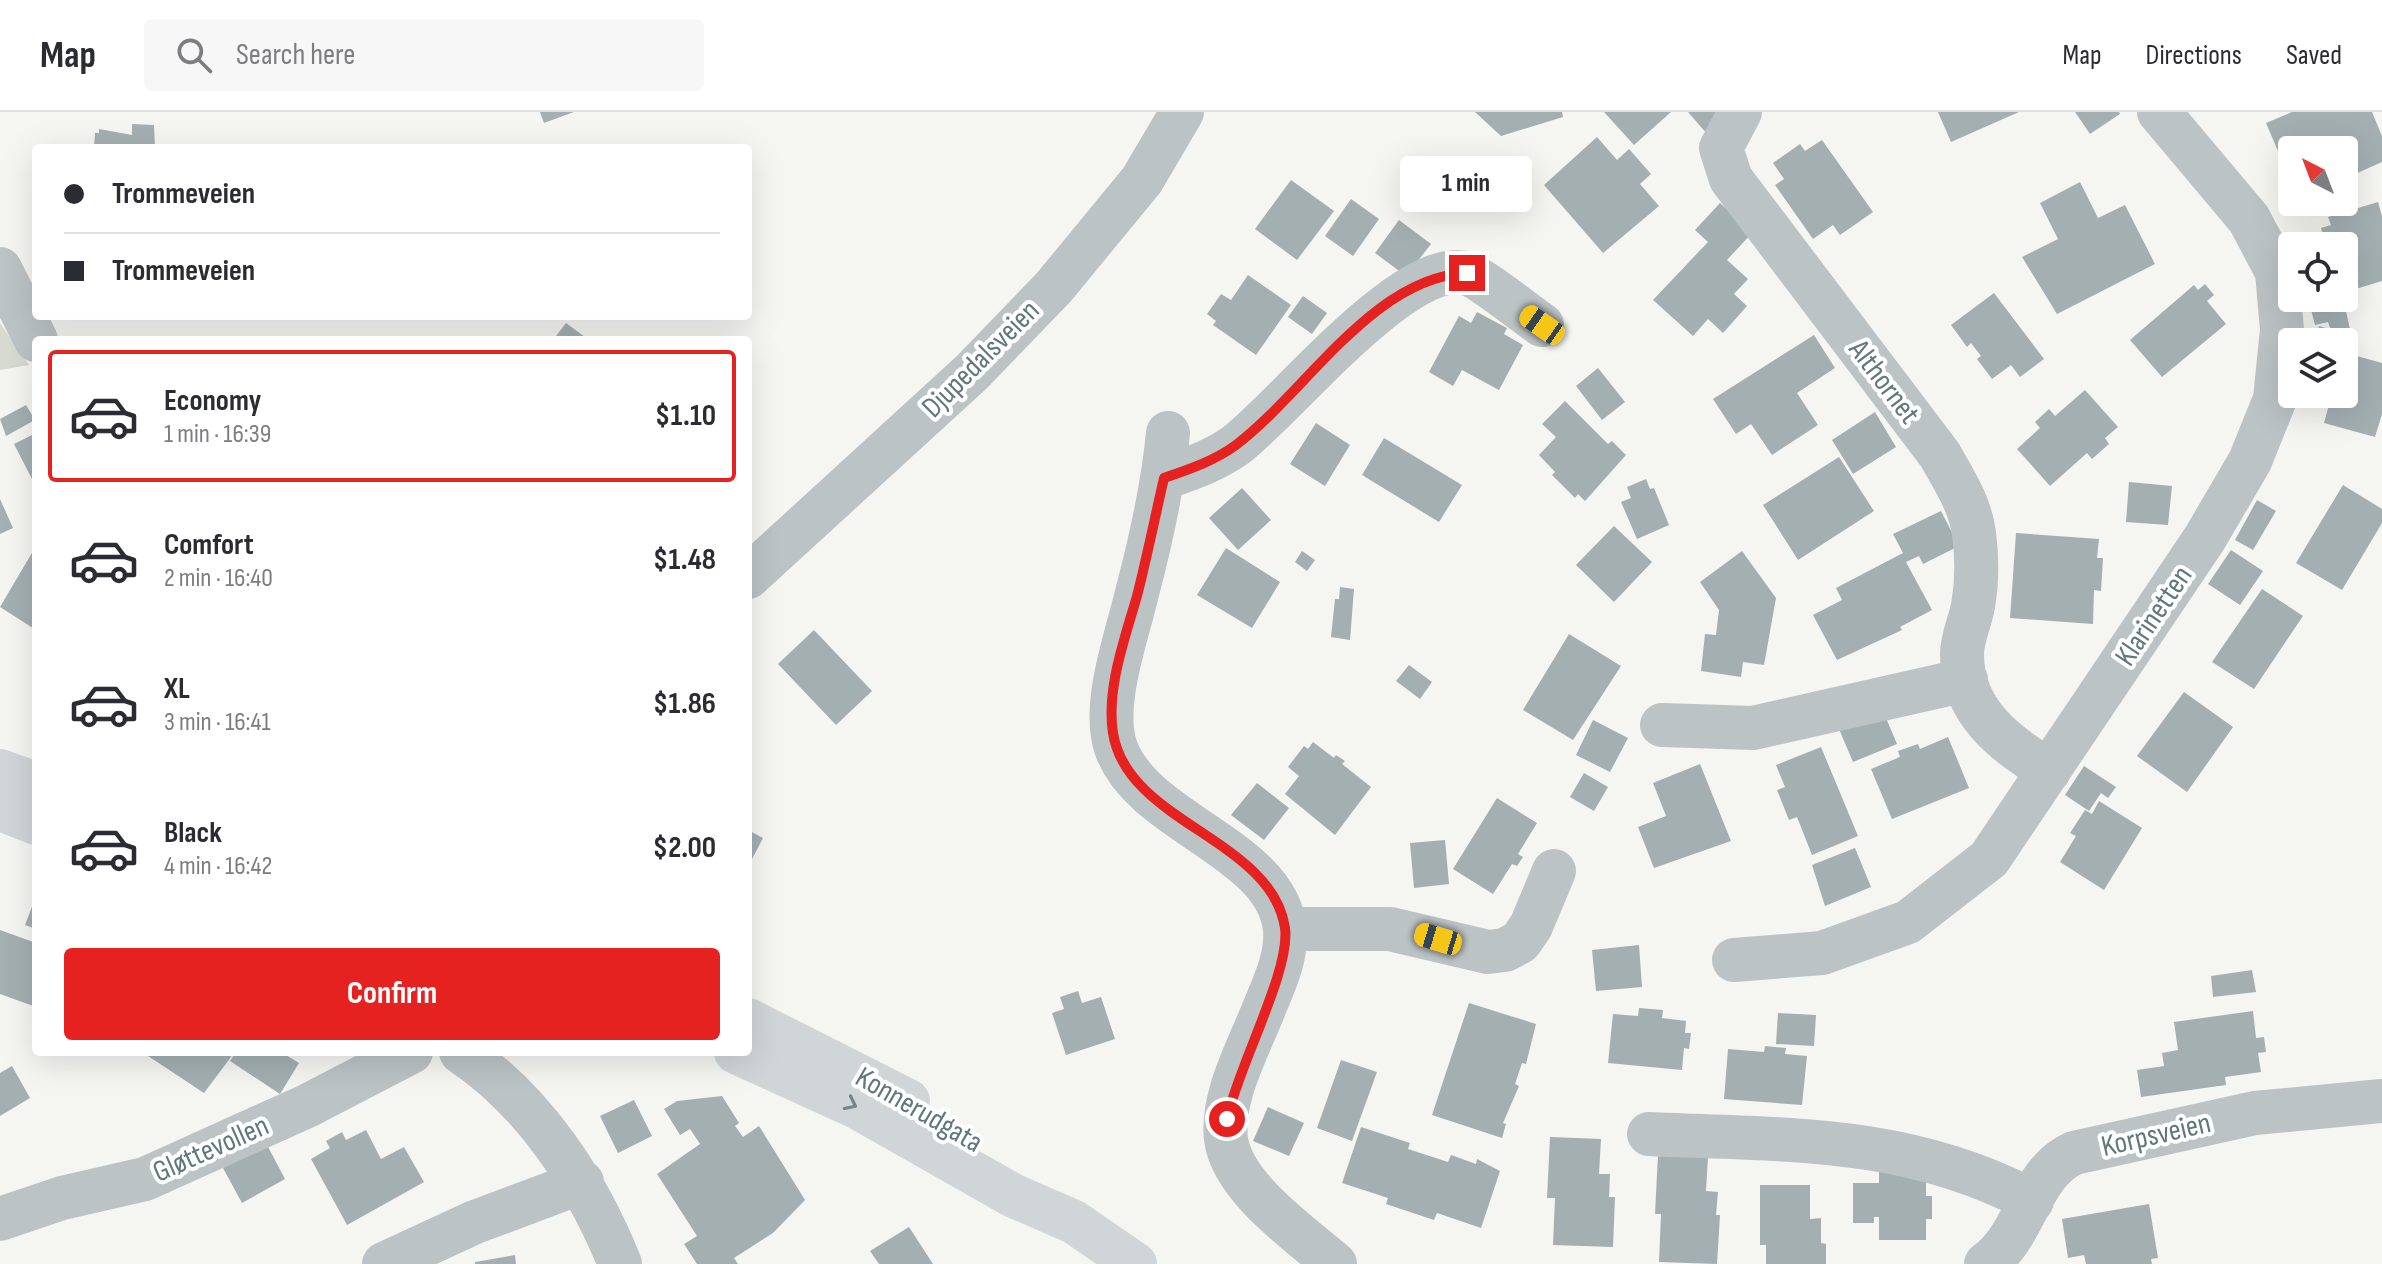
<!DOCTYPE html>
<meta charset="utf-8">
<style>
:root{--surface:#fff;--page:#f7f7f7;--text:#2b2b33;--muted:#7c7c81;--line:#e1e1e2;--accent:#e62221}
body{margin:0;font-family:"Sofia Sans Condensed",sans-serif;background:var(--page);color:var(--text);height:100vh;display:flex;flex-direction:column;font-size:30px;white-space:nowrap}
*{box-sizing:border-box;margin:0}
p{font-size:26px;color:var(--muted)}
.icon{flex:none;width:44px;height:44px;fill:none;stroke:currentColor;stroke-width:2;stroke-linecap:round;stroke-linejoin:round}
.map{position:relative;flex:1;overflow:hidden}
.panel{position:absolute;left:32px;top:224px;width:720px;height:720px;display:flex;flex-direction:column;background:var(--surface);border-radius:8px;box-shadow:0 8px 32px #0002}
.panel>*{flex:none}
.hud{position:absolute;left:32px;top:32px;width:720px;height:176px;border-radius:8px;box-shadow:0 8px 32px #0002;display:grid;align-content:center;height:176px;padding:0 32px;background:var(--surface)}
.needle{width:52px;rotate:318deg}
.tools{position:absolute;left:2278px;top:24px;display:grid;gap:16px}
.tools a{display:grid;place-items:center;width:80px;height:80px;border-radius:8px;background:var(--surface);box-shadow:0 8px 32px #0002;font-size:40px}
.end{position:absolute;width:36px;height:36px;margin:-18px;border:10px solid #e62221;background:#fff;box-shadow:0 0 0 4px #fff}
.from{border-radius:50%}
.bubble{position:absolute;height:56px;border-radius:8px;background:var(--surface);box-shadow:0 8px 32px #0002;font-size:26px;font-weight:700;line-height:56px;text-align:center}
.car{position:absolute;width:24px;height:48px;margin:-24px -12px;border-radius:10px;box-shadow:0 0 6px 2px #0007;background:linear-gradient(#f5c518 24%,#345 0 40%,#f5c518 0 76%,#345 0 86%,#f5c518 0)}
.hud b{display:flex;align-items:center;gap:28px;height:76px;font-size:30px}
.hud b+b{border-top:2px solid var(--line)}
.hud i{width:20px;height:20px;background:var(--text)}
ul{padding:14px 0 0;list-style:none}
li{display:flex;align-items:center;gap:24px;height:132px;margin:0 16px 12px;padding:0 16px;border:4px solid transparent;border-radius:8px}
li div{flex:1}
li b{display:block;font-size:30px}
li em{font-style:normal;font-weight:700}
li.on{border-color:var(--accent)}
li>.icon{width:72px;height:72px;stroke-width:1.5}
.action{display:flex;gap:16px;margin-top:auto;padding:16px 32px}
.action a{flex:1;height:92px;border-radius:8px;background:var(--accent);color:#fff;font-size:32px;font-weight:700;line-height:92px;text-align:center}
header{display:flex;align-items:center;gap:48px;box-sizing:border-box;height:112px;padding:0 40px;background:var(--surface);border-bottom:2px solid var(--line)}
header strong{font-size:38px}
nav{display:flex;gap:44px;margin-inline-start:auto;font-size:28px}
.search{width:560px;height:72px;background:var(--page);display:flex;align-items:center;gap:20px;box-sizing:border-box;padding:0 28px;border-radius:8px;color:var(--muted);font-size:30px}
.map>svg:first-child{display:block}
.green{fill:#d6dad1}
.building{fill:#a3afb1}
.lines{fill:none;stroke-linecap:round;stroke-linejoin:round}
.minor{stroke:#bcc3c5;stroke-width:44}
.major{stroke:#d0d6d8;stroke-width:44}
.oneway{stroke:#71858b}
.route{stroke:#e62221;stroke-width:10}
.labels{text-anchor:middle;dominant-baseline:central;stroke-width:8;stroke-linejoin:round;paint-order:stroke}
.street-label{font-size:30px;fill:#60777d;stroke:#fff}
</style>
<header>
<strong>Map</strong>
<div class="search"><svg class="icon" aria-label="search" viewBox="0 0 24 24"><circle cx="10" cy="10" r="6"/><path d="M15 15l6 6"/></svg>Search here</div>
<nav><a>Map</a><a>Directions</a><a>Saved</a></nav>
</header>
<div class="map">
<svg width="2382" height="1152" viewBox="0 0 2382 1152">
<rect width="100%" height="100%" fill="#f5f5f2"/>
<path class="green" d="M0 211 29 253 0 258Z"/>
<path class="building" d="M540 0H574L544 11Z
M1475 0H1562L1563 5 1501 24Z
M1604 0H1671L1634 33Z
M1688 0H1715L1723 9 1708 23Z
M1938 0H2019L1951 30Z
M2075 0H2119L2120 2 2090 22Z
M2292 0H2372L2382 24V50L2353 63 2344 48V38H2292V72L2266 11Z
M132 12 154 13 155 36H94L95 21H99V17L132 23Z
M1597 25 1617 48 1629 37 1651 62 1640 72 1659 94 1603 141 1544 73Z
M1822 28 1873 100 1840 123 1833 113 1813 127 1775 73 1784 67 1773 51 1800 32 1805 39Z
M1291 68 1334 99 1297 148 1255 117Z
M2080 70 2098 106 2125 93 2155 152 2057 202 2022 145 2058 127 2040 91Z
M1351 87 1379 107 1353 144 1325 124Z
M2378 90 2382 104V169L2349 179 2344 161V134H2336L2334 129 2325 131 2321 116 2331 113 2328 105Z
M1720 91 1752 121 1727 148 1748 167 1734 182 1747 194 1723 221 1708 207 1693 224 1653 188 1708 130 1695 118Z
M1399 108 1431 132 1406 164 1375 141Z
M1248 163 1291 193 1256 243 1213 213 1216 209 1207 202 1221 182 1231 188Z
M2205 172 2214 183 2207 189 2226 212 2162 265 2130 228 2194 173 2198 178Z
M1994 181 2044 247 2020 265 2011 253 1992 267 1977 247 1981 244 1971 231 1967 235 1951 213Z
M1303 184 1327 201 1312 222 1288 205Z
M2308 186H2343L2350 217 2331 218 2328 210 2315 213Z
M1477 200 1507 216 1504 222 1523 233 1499 278 1462 258 1453 274 1429 260 1459 204 1471 211Z
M566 211 589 228H553Z
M2319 214 2358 226 2353 243 2382 251V302L2375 325 2324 311 2332 282H2344V230H2315Z
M1814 223 1835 256 1797 281 1818 313 1772 343 1751 312 1736 322 1713 287Z
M1598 256 1625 290 1602 308 1576 274Z
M2085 278 2118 315 2105 326 2109 332 2092 347 2087 341 2050 374 2017 337 2040 316 2035 310 2049 297 2055 304Z
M1565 289 1608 332 1612 329 1626 343 1585 389 1578 382 1575 386 1552 363 1555 360 1539 343 1556 325 1542 312Z
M26 293 35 308 6 324 0 307Z
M1875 300 1896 335 1853 362 1832 328Z
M1316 311 1350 333 1325 374 1290 352Z
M36 321V367L33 369 14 332Z
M1384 326 1462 373 1439 410 1362 363Z
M1839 345 1874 399 1798 448 1763 393Z
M1646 367 1650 377 1654 376 1669 413 1637 427 1621 390 1631 386 1627 375Z
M2129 370 2172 374 2168 413 2126 410Z
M2343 373 2382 397V411L2342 478 2296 451Z
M1242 376 1271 408 1238 438 1209 406Z
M0 387 13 416 0 422Z
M2257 388 2276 399 2253 438 2235 428Z
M1941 399 1959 434 1923 452 1919 444 1906 450 1932 498 1900 515 1902 518 1837 548 1813 503 1842 488 1836 476 1903 441 1893 422Z
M1614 414 1652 450 1614 490 1576 453Z
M2016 421 2099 427 2097 446H2103L2101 479 2094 478 2093 512 2010 506Z
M36 434V518L0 495Z
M1226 436 1280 470 1252 516 1197 483Z
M2231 438 2263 459 2240 493 2208 472Z
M1302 439 1315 448 1307 459 1295 450Z
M1742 439 1776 486 1764 553 1743 550 1741 565 1701 559 1705 522 1716 523 1719 498 1700 470Z
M1340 475 1354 477 1350 528 1331 525 1335 487H1339Z
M2262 477 2303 504 2254 577 2212 550Z
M814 518 872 579 836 613 778 552Z
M1569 522 1621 554 1573 628 1523 598Z
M1409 553 1432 570 1420 587 1396 569Z
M2184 580 2233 615 2187 680 2137 644Z
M1883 599 1897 632 1853 650 1839 617Z
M1593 608 1628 626 1610 660 1576 643Z
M1948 625 1969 676 1892 707 1871 657 1900 645 1898 639 1918 632 1920 637Z
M1313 630 1334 646 1336 643 1345 649 1342 652 1371 675 1335 723 1285 682 1299 664 1288 655 1304 634 1308 637Z
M1821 635 1858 724 1812 743 1797 705 1789 708 1777 678 1785 675 1776 653Z
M1700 652 1731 729 1654 756 1638 715 1666 704 1653 671Z
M2084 654 2116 675 2108 686 2101 681 2089 699 2065 683Z
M1584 661 1608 675 1594 699 1570 685Z
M1257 671 1289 696 1264 728 1231 703Z
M1497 686 1537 711 1518 742 1523 745 1517 754 1512 752 1493 782 1453 757Z
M2099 689 2142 716 2104 778 2060 750 2076 724 2070 721 2085 698 2092 702Z
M748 718 763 726 750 751 748 750Z
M1445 728 1449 772 1414 776 1410 731Z
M1855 736 1871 775 1825 794 1812 753Z
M36 784V817L25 813Z
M0 818 36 831V895L0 882Z
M1639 833 1642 875 1596 879 1592 838Z
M2252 858 2256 880 2213 885 2211 864Z
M1078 879 1082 891 1101 885 1115 927 1066 943 1052 901 1064 897 1060 885Z
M1469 891 1536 912 1526 952 1522 951 1515 972 1519 974 1503 1011 1506 1012 1502 1026 1432 1003Z
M1639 896 1663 898 1662 906 1686 909 1685 921H1691L1689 937 1684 936 1682 958 1608 951 1613 902 1638 904Z
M2253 899 2256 926 2264 925 2266 940 2258 941 2261 960 2225 965 2226 973 2141 985 2137 958 2164 954 2162 941 2178 938 2174 910Z
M1778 901 1816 903 1814 934 1776 932Z
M1765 934 1786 936 1785 942 1807 944 1802 993 1724 987 1728 937 1764 940Z
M142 940H230L231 945 204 981Z
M236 940H281L299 951 280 982 230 949Z
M1341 948 1377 960 1352 1029 1317 1016Z
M12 954 30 986 0 1004V961Z
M722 984 739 1011 735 1014 743 1025 759 1014 805 1088 773 1121 734 1146 738 1152H697L684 1132 697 1124 657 1062 700 1032 690 1017 680 1023 664 997 677 989Z
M634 988 652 1024 618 1041 600 1004Z
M1268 995 1304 1011 1289 1044 1253 1029Z
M1361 1015 1410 1031 1408 1037 1448 1050 1451 1043 1476 1052 1477 1047 1500 1059 1481 1116 1437 1101 1434 1108 1386 1092 1388 1086 1342 1071Z
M366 1018 381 1047 404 1035 424 1070 347 1113 311 1047 330 1036 326 1029 342 1020 346 1028Z
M1550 1025 1601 1027 1599 1062H1610L1609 1085H1615L1613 1135 1553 1133 1555 1086H1547Z
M267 1033 285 1067 242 1091 223 1056Z
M1658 1043 1708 1045 1706 1079 1718 1080 1716 1103H1720L1717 1152 1659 1150 1661 1102H1655Z
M1879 1059 1926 1060V1084H1932V1107H1926V1128H1879V1105H1874V1111H1853V1071H1879Z
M1760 1073H1810V1107L1821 1106V1131L1826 1132V1152H1766V1133H1760Z
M2149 1092 2158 1146 2151 1147 2152 1152H2086L2084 1143 2068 1146 2062 1107Z
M909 1115 933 1152H879L870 1139Z
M515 1143 516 1152H475V1150Z"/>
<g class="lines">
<path class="minor" d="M1740 0 1721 36 1731 67 1940 343C1954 368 1970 392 1974 421 1977 444 1977 471 1973 494 1970 510 1962 526 1962 542 1962 601 2005 631 2049 659
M0 157 36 228
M1168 321C1163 375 1151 428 1137 481 1127 524 1101 593 1116 636 1143 712 1278 736 1285 818 1287 847 1273 874 1263 899 1248 937 1221 985 1226 1027 1232 1075 1300 1122 1335 1152
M1164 366C1189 357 1214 349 1236 333 1285 296 1404 146 1466 161 1480 165 1526 202 1542 213
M748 465 972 260 1054 175 1142 68 1182 0
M1662 613 1753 616 1966 568
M1285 817H1390L1488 840 1505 838 1520 830 1531 814 1554 759
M1734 848 1822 841 1908 810 1989 747 2205 426 2250 349 2275 287 2282 218 2277 160 2249 107 2159 0
M461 940C535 990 587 1070 620 1152
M1649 1022C1786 1028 1908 1023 2032 1089
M0 1107 62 1086 145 1067 307 994 411 940
M384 1152 475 1110 582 1070
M1986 1152C2027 1123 2028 1062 2074 1041L2255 1001 2382 989"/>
<path class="major" d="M0 659 36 672
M0 697 36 711
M748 908 908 989
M736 940 859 996 1014 1084 1074 1110 1135 1152"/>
</g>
<defs><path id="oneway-chevron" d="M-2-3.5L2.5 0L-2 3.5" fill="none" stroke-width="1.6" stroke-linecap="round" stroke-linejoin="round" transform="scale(2)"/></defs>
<use class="oneway" href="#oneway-chevron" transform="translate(851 992) rotate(26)"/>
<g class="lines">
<path class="route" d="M1227 1007C1237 957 1291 858 1285 816 1272 727 1127 711 1113 621 1106 577 1125 526 1137 484 1147 445 1155 405 1164 366 1190 357 1214 349 1236 333 1306 280 1373 165 1467 161"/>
</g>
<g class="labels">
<g class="street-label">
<text transform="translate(981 247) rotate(-45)">Djupedalsveien</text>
<text transform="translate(1884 270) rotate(53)">Althornet</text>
<text transform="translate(2154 504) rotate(-56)">Klarinetten</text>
<text transform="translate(919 998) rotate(30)">Konnerudgata</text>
<text transform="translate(2156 1023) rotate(-13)">Korpsveien</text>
<text transform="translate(211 1037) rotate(-24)">Gløttevollen</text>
</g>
</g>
</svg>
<div class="tools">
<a><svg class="needle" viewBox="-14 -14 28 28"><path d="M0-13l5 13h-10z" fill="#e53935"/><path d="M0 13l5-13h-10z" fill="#7c7c81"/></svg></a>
<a><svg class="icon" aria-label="locate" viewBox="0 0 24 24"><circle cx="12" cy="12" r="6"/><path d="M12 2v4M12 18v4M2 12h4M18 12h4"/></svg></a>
<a><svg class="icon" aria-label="layers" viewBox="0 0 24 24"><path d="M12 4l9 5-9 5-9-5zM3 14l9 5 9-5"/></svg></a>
</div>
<i class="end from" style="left:1227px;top:1007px"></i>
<i class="end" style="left:1467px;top:161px"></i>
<div class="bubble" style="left:1400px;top:44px;width:132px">1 min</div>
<i class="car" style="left:1542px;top:213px;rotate:305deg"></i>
<i class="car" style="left:1438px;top:827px;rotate:287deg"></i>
<div class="hud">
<b><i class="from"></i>Trommeveien</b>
<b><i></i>Trommeveien</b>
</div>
<section class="panel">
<ul>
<li class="on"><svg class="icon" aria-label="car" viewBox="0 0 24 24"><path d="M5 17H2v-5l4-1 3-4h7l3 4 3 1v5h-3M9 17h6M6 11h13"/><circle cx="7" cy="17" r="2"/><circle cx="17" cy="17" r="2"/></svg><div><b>Economy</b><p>1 min · 16:39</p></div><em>$1.10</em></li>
<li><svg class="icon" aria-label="car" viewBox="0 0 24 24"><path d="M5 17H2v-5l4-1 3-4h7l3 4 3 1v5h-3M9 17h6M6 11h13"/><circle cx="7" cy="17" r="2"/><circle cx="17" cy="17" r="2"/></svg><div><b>Comfort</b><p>2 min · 16:40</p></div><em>$1.48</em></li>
<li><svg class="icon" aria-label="car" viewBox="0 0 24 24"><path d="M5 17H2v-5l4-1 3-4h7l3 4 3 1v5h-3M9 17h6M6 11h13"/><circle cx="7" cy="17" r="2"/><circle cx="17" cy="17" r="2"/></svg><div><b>XL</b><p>3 min · 16:41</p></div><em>$1.86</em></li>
<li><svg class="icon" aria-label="car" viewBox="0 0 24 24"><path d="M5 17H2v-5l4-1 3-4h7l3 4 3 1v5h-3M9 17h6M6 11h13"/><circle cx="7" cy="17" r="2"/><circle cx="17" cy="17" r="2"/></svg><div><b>Black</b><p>4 min · 16:42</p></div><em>$2.00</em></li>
</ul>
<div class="action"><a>Confirm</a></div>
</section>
</div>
